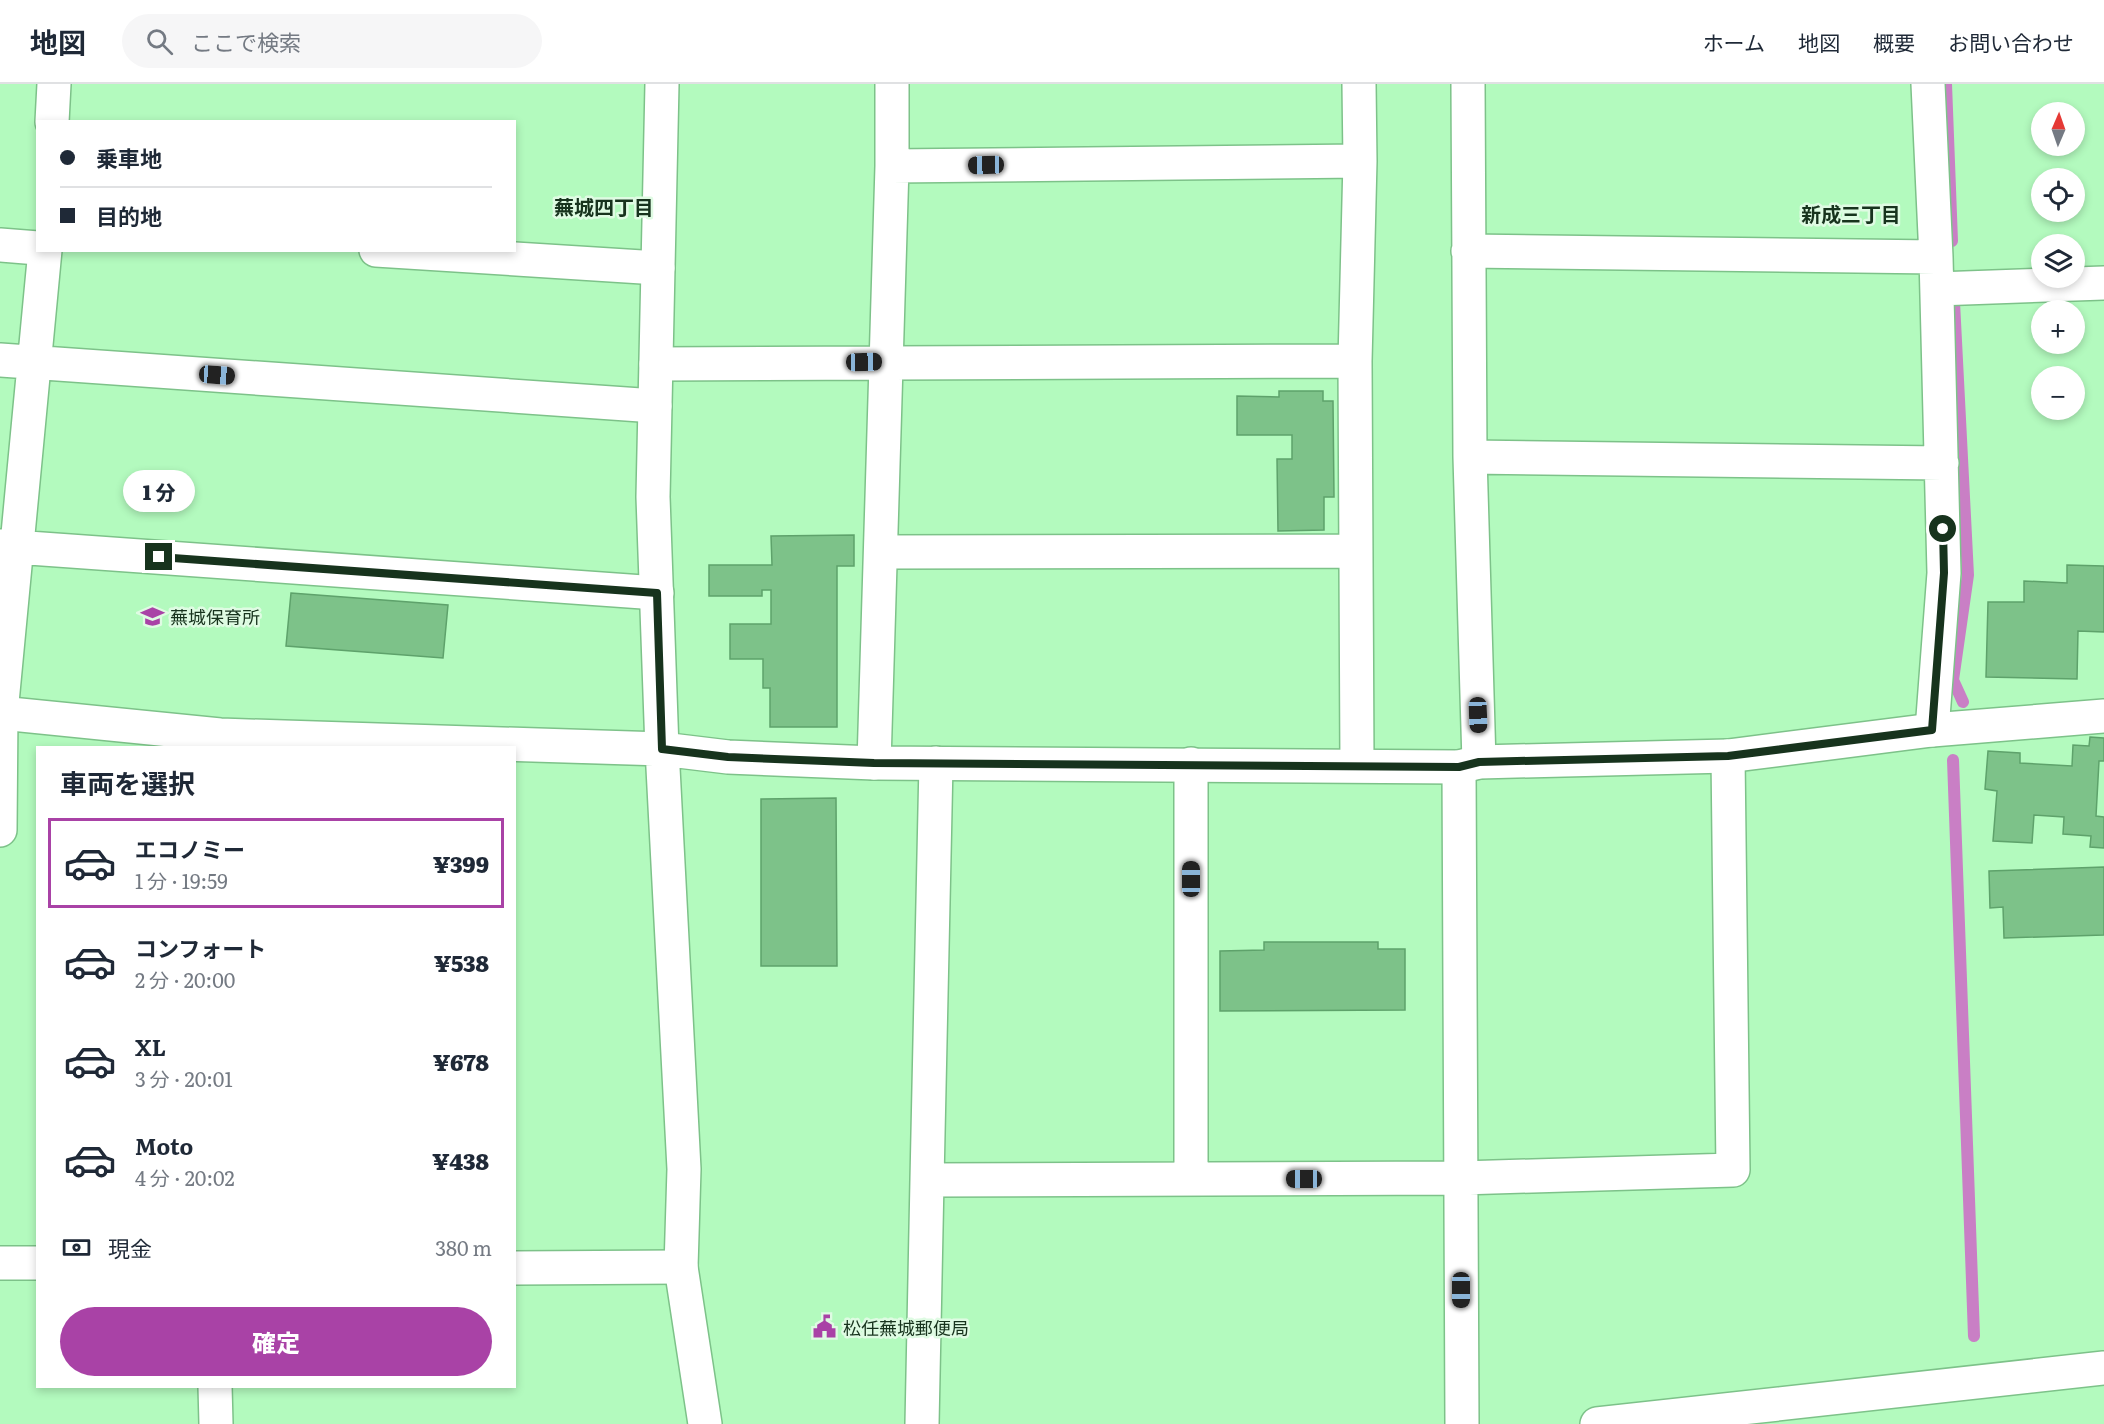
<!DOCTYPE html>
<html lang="ja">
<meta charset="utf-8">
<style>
:root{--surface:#fff;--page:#f6f6f7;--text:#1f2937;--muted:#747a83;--line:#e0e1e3;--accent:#a942a6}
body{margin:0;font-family:Literata,"Noto Sans JP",serif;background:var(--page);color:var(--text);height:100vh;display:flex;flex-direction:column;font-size:22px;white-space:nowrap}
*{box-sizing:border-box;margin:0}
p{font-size:20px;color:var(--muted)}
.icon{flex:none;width:33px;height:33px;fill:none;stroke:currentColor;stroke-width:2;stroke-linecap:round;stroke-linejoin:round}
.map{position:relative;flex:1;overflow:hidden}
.sheet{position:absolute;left:36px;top:662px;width:480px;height:642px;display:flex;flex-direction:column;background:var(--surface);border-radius:0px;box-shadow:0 3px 9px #0003}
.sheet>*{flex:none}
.hud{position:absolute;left:36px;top:36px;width:480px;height:132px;border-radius:0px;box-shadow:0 3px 9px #0003;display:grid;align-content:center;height:132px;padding:0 24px;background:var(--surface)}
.needle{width:39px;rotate:2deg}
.tools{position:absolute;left:2031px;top:18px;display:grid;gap:12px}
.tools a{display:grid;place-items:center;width:54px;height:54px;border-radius:50%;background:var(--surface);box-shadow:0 3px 9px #0003;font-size:30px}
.end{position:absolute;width:27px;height:27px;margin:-14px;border:8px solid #17331d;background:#fff;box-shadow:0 0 0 3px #fff}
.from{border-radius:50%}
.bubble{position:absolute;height:42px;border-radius:21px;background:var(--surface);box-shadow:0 3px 9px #0003;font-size:20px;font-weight:800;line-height:42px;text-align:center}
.car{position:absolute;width:18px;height:36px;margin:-18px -9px;border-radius:8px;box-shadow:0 0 4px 2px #0007;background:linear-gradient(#222 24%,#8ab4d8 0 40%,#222 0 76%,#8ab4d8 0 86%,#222 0)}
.hud b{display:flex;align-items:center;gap:21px;height:57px;font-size:22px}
.hud b+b{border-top:2px solid var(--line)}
.hud i{width:15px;height:15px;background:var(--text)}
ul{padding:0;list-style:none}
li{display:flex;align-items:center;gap:18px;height:90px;margin:0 12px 9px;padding:0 12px;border:3px solid transparent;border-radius:0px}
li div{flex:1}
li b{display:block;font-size:22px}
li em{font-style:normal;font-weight:800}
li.current{border-color:var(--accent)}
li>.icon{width:54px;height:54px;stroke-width:1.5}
h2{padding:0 24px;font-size:27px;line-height:72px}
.pay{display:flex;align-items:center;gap:15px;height:66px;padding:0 24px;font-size:22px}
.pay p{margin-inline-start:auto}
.action{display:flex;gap:12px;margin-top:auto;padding:12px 24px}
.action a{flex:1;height:69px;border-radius:36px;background:var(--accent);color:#fff;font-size:24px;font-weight:800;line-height:69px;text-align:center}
header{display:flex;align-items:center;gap:36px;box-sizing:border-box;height:84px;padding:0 30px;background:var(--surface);border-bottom:2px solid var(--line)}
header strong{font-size:28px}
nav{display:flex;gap:33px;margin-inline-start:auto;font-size:21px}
.search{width:420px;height:54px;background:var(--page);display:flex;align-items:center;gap:15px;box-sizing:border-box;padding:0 21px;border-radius:33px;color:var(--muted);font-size:22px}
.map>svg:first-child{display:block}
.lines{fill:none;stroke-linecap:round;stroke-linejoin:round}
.stream{stroke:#c97fc5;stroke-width:12}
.building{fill:#7dc289;stroke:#5ea26b;stroke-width:1.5}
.minor-casing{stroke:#7dc289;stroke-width:36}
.tertiary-casing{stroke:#7dc289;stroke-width:36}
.minor{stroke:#fff;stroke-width:33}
.tertiary{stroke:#fff;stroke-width:33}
.route{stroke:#17331d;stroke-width:8}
.labels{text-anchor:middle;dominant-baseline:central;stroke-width:5;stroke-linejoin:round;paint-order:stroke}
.poi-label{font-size:18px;fill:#17331d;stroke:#dffbe3;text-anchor:start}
.neighbourhood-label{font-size:20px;font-weight:bold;fill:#17331d;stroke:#dffbe3}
</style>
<header>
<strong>地図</strong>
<div class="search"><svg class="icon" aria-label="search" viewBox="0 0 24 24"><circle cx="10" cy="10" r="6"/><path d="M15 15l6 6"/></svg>ここで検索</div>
<nav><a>ホーム</a><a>地図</a><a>概要</a><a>お問い合わせ</a></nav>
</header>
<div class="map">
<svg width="2104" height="1340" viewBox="0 0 2104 1340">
<rect width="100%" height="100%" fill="#b3fabe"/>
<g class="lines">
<path class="stream" d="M1946 0 1952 157
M1954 218 1968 491 1953 596 1963 618
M1953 676 1974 1252"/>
</g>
<path class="building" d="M1279 307H1323V317H1333L1334 413H1324V446L1278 447 1277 375H1292V351H1237V312L1279 313Z
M854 451V482H837V643H770V604H763V575H730V540H771V506H762V512H709V481H772L771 452Z
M2067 481 2104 482V548L2078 547 2077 595 1986 593 1988 518H2024V497L2067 499Z
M291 509 448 521 443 574 286 562Z
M2090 653 2104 654V677H2099L2096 732 2104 733V764L2090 763 2091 752 2063 750 2064 733 2034 731 2032 759 1993 757 1997 707 1985 705 1988 667 2020 669V679L2072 682 2073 661 2089 662Z
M836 714 837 882H761V715Z
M2104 783V851L2004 854 2003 823 1990 824 1989 787Z
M1264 858H1378V865H1405V926L1220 927V867L1264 866Z"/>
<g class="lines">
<defs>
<path id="minor" d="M1468 0 1470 373 1479 678
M1928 0 1936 173 1944 489 1932 646
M52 38 54 0
M892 82 1360 77
M0 161 38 164
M376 166 658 184
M1468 167 1936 173
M1937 205 2104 199
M0 276 655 322
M656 280 1355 277
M1470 373 1942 379
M0 462 657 509
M881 468 1356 467
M874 679 892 82V0
M936 679 927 1096 1461 1094 1733 1086 1728 672
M1191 680V1095
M1357 681 1355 277 1360 77 1359 0
M1459 683 1462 1340
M0 746 1 629 45 166
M0 1179H38
M514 1184 681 1183
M215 1302 216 1340
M922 1340 927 1096"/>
<path id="tertiary" d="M662 0 653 413 662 665 684 1085 681 1183 705 1340
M0 629 220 651 662 665 728 673 874 679 1459 683 1479 678 1728 672 1932 646 2104 632
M1597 1340 2104 1284"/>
</defs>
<use href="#minor" class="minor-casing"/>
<use href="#tertiary" class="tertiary-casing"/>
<use href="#minor" class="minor"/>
<use href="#tertiary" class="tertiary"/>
</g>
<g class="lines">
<path class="route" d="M159 473 657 509 662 665 728 673 874 679 1459 683 1479 678 1728 672 1932 646 1944 489 1943 445"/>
</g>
<defs>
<symbol id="school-bare" viewBox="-9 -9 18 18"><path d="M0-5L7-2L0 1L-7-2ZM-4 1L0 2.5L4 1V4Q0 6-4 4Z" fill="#a942a6" stroke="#dffbe3" stroke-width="2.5" paint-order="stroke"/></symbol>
<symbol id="civic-bare" viewBox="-9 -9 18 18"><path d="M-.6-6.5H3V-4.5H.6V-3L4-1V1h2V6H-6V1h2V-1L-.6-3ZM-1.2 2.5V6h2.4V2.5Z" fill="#a942a6" stroke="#dffbe3" stroke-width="2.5" paint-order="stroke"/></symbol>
</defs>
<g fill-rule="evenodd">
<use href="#school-bare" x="136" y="516" width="33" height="33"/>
<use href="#civic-bare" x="808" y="1226" width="33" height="33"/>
</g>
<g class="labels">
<g class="poi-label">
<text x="170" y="532">蕪城保育所</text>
<text x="843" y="1243">松任蕪城郵便局</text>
</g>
<g class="neighbourhood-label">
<text x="604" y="122">蕪城四丁目</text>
<text x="1851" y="129">新成三丁目</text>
</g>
</g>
</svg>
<div class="tools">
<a><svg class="needle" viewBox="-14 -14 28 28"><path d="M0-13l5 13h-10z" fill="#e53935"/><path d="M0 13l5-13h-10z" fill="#747a83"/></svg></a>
<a><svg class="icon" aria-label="locate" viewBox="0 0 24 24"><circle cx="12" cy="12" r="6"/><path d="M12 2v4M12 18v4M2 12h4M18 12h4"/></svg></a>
<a><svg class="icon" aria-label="layers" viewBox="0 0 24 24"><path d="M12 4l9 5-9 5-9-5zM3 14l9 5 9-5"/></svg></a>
<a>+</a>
<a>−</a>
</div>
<i class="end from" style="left:1943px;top:445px"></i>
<i class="end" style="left:159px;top:473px"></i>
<div class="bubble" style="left:123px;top:386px;width:72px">1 分</div>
<i class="car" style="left:986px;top:81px;rotate:269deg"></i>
<i class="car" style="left:864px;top:278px;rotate:89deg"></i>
<i class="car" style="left:217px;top:291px;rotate:94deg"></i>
<i class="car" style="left:1478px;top:631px;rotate:178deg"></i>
<i class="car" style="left:1191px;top:795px;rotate:0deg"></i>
<i class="car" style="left:1304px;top:1095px;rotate:270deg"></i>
<i class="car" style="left:1461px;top:1206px;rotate:180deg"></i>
<div class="hud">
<b><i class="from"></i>乗車地</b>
<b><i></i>目的地</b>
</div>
<section class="sheet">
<h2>車両を選択</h2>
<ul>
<li class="current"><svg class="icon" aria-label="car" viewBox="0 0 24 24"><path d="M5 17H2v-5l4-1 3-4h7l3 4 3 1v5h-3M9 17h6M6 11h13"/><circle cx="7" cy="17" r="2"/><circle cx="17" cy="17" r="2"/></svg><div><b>エコノミー</b><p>1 分 · 19:59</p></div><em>¥399</em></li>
<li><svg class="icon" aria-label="car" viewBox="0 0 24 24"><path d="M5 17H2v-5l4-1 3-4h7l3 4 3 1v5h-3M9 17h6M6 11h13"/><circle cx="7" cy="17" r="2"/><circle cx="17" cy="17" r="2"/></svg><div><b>コンフォート</b><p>2 分 · 20:00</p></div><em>¥538</em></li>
<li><svg class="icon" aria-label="car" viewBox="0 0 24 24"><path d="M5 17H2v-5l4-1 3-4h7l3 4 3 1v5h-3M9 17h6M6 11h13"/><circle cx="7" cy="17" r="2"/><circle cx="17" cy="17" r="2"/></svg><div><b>XL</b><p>3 分 · 20:01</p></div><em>¥678</em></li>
<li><svg class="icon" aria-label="car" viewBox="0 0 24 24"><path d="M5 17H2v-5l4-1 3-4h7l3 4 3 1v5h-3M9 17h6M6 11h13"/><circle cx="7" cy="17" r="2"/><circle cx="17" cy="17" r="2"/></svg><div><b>Moto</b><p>4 分 · 20:02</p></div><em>¥438</em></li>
</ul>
<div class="pay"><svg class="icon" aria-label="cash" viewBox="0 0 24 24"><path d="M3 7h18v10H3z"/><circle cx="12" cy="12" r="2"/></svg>現金<p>380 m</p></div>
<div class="action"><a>確定</a></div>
</section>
</div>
